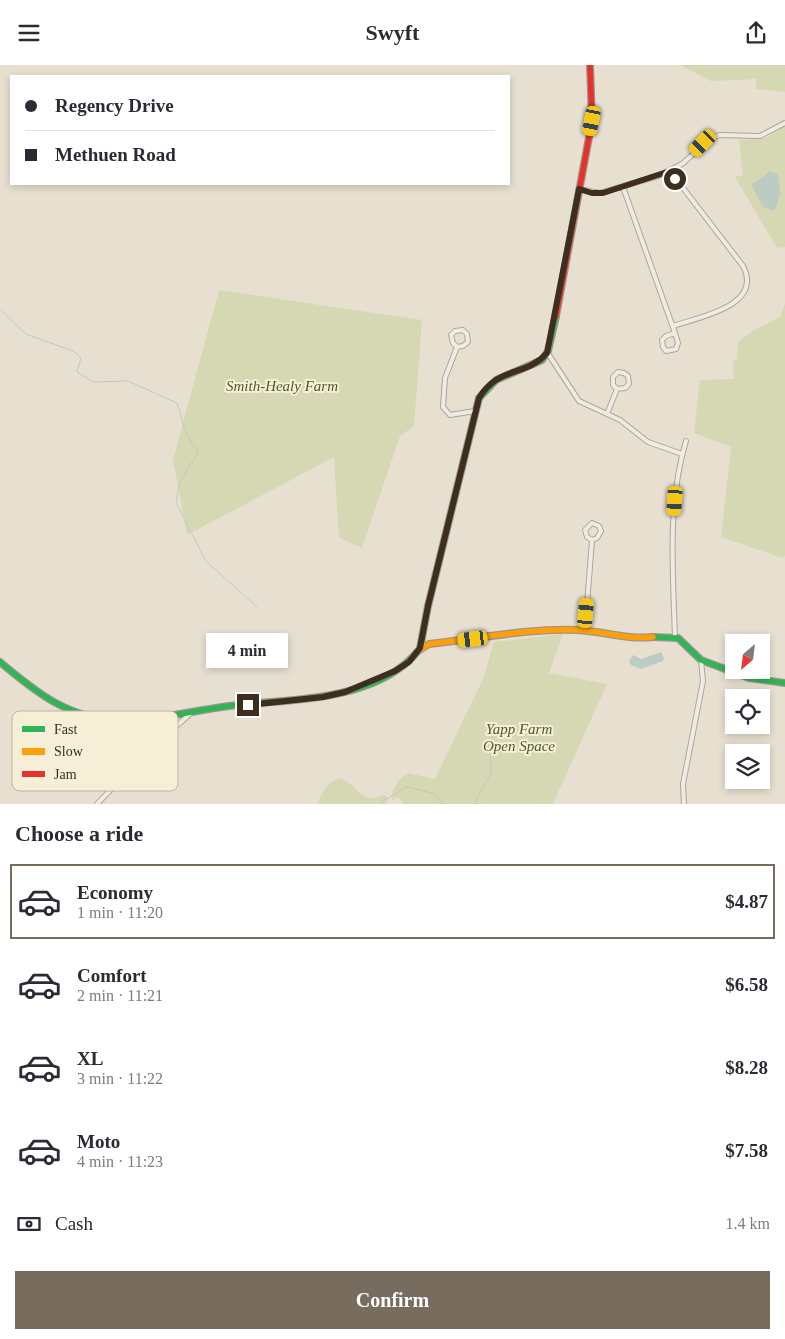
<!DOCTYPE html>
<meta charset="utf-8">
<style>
:root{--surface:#fff;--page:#f7f7f7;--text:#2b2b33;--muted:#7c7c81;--line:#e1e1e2;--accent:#786c5e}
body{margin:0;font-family:"Times New Roman",serif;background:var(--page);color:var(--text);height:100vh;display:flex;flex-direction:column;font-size:19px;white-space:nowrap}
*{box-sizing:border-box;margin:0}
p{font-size:16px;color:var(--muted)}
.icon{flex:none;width:28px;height:28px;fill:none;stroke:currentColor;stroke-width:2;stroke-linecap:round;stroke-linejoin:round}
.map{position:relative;height:739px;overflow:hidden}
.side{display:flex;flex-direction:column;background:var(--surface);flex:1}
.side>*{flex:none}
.guide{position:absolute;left:10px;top:10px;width:500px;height:110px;border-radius:0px;box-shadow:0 2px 8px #0003;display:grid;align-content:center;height:110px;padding:0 15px;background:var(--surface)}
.needle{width:32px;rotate:208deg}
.buttons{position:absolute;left:725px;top:569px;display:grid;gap:10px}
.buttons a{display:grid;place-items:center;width:45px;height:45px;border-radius:0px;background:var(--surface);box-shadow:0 2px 8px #0003;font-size:25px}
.end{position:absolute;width:22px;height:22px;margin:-11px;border:6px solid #3d2e20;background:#fff;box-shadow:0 0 0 2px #fff}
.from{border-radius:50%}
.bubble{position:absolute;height:35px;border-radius:0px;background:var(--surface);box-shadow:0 2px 8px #0003;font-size:16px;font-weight:600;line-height:35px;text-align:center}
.car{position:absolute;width:15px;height:30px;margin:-15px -8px;border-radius:6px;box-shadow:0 0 4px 1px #0007;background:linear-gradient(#f5c518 24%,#345 0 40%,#f5c518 0 76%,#345 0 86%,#f5c518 0)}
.guide b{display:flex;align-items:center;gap:18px;height:48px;font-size:19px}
.guide b+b{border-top:1px solid var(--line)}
.guide i{width:12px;height:12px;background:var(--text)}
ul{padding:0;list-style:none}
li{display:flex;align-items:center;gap:15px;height:75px;margin:0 10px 8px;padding:0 5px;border:2px solid transparent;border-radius:0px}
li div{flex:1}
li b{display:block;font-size:19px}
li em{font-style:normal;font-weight:600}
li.current{border-color:var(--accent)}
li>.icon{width:45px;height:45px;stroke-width:1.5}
h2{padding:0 15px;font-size:22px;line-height:60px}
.pay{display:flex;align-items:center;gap:12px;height:55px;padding:0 15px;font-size:19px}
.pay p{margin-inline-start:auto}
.primary-button{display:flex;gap:10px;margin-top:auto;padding:10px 15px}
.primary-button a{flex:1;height:58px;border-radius:0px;background:var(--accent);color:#fff;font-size:20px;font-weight:600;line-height:58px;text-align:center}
header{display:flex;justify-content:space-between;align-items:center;height:65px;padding:0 15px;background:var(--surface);font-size:22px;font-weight:600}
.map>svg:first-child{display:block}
.green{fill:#d6d7b3}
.water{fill:#bcccc2}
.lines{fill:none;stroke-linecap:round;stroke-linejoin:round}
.stream{stroke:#bcccc2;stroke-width:1}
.street-casing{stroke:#ada599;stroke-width:6}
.fast-casing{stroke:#9c958a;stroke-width:8}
.slow-casing{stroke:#9c958a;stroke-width:8}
.jam-casing{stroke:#9c958a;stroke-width:8}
.street{stroke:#efebe3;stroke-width:4}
.fast{stroke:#30b455;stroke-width:5.5}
.slow{stroke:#ff9f0a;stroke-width:5.5}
.jam{stroke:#e5322d;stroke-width:5.5}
.route{stroke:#3d2e20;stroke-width:6}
.labels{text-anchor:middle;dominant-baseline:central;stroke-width:4;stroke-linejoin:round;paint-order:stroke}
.park-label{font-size:15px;font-style:italic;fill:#4d5a26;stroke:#f7eed8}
.key{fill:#f7eed8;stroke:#bfb4a1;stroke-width:1}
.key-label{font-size:14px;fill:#3d2e20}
</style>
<header><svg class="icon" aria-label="menu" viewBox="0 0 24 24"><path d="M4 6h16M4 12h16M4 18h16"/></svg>Swyft<svg class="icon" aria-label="share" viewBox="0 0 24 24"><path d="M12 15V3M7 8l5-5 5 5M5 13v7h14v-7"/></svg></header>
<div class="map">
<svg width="785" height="739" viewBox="0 0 785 739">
<rect width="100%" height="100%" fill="#e7e0d1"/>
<path class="green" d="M680 0H785V27L756 24V14L711 16Z
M785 61V182L777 183 735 112 743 110 739 75 765 73Z
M219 225 422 255 414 361 400 371 362 483 339 473 334 392 187 470 173 395Z
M785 238V491L782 493 721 472 731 382 694 368 700 315 734 314 733 296 737 295 738 277 754 265 780 252Z
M563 569 549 608 607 619 553 739H403L399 732 392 735C391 723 398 715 408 708L435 714 483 614 494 577Z
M340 713C353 717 359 734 374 733 378 733 381 730 385 730L388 735 387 739H317C322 728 328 716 340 713Z"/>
<path class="water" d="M769 106 778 109 780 128 776 143 772 146 763 142 752 121 753 118 763 112Z
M661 587 664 593 663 596 641 604 631 600 629 596 633 590 641 594Z"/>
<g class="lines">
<path class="stream" d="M0 244 26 269 73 286 81 293 77 307 94 317 128 316 177 338 187 371 198 387 179 419 176 438 206 496 257 542
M381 737 407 722 435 729 443 739
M474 739 491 708 490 687 493 667"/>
<defs>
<path id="street" d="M670 106 743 201C764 241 699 252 673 261
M623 122 675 268 678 278 676 284 666 286 663 282 662 275 666 271 675 268
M579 124 600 128 658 111 682 99 711 73 720 70 760 71 785 58
M457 282 463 281 468 277 467 269 463 265 455 266 451 270 453 278 457 282 445 313 443 342 450 350 475 346
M547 287 579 336 620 355 648 377 682 389
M607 349 617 324 625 323 629 319 628 311 624 308 618 307 613 312V320L617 324
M585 566 592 475 587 472 585 465 592 458 599 461 601 466 597 473 592 475
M675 573C673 507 667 439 686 376
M97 739 143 691 190 649
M684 739 683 719 703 616 701 595"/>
<path id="fast" d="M653 572 678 573 701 595 749 613 785 618
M420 583 428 541 479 333 496 315 542 295 548 286 556 251
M0 597C38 629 68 653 120 656 157 655 192 646 229 641 290 633 375 638 418 586"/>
<path id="slow" d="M418 586 429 579C477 574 530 563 577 565 603 566 626 575 653 572"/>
<path id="jam" d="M556 251 592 56 590 0"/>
</defs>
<use href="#street" class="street-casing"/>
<use href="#fast" class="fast-casing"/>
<use href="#slow" class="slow-casing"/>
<use href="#jam" class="jam-casing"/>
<use href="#street" class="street"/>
<use href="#fast" class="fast"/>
<use href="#slow" class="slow"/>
<use href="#jam" class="jam"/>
</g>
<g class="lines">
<path class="route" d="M248 640 323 632 345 627 395 606 409 597 420 583 428 541 479 333C498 301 526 312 547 288L579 124 592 128H603L670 106 675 114"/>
</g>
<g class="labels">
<g class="park-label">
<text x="282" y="321">Smith-Healy Farm</text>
<text x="519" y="664">Yapp Farm<tspan x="519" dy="17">Open Space</tspan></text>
</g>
</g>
<rect x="12" y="646" width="166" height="80" rx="8" class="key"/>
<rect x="22" y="661" width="23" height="6" fill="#30b455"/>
<rect x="22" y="683" width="23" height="7" fill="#ff9f0a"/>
<rect x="22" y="706" width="23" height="6" fill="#e5322d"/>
<g class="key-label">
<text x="54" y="669">Fast</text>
<text x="54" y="691">Slow</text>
<text x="54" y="714">Jam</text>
</g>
</svg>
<div class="buttons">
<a><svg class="needle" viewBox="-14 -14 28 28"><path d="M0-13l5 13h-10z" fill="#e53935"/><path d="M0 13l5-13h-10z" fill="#7c7c81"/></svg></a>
<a><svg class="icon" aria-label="locate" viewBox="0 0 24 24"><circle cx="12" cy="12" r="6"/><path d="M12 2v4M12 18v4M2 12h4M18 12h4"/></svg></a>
<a><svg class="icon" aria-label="layers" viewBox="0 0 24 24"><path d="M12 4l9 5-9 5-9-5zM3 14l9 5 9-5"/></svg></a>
</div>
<i class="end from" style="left:675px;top:114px"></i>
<i class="end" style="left:248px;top:640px"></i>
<div class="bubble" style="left:206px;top:568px;width:82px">4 min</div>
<i class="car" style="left:592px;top:56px;rotate:191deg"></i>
<i class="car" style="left:703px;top:78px;rotate:225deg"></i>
<i class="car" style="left:675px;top:436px;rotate:184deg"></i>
<i class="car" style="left:586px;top:548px;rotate:5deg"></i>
<i class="car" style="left:473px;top:574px;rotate:263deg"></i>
<div class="guide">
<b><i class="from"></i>Regency Drive</b>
<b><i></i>Methuen Road</b>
</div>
</div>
<section class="side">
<h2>Choose a ride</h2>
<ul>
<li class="current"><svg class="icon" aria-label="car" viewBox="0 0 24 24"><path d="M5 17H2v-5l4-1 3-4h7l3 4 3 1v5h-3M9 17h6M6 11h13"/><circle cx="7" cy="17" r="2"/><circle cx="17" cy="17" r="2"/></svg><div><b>Economy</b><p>1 min · 11:20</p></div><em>$4.87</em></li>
<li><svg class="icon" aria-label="car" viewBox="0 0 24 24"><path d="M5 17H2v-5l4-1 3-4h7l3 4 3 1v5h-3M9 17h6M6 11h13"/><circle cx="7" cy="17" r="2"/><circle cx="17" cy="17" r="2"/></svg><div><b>Comfort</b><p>2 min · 11:21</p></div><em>$6.58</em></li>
<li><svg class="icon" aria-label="car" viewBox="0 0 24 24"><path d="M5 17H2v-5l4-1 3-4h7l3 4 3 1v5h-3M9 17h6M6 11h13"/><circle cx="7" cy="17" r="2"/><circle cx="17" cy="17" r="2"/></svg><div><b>XL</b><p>3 min · 11:22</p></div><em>$8.28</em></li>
<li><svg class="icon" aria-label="car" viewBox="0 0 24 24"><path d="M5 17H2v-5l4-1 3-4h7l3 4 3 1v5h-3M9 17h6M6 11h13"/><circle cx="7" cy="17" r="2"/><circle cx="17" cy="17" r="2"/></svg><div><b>Moto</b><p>4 min · 11:23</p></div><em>$7.58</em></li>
</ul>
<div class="pay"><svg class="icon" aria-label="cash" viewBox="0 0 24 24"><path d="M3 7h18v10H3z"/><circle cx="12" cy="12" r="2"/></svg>Cash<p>1.4 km</p></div>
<div class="primary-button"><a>Confirm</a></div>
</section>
